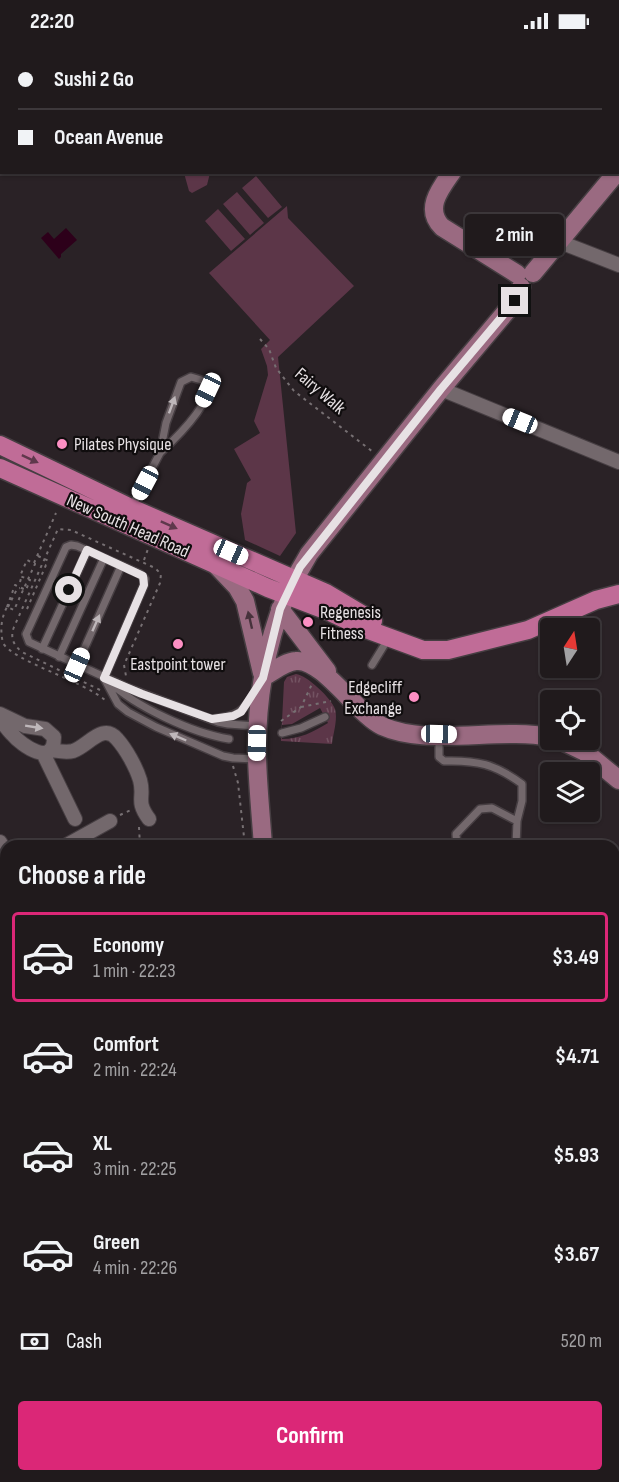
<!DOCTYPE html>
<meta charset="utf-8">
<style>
:root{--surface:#201a1c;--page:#2d2729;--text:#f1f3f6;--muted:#a2a1a3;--line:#3d383b;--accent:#db2777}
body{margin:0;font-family:"Sofia Sans Condensed",sans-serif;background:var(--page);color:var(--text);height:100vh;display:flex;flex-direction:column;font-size:22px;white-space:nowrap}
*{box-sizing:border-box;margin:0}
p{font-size:20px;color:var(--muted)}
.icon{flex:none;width:33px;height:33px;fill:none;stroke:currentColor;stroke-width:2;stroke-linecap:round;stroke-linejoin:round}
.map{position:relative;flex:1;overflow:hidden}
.side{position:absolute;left:0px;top:798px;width:620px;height:642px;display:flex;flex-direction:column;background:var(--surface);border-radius:18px 18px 0 0;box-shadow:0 2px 4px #0004,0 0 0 2px var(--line)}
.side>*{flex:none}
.guide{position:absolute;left:0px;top:0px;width:620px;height:132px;box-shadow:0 2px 4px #0004,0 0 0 2px var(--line);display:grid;align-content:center;height:132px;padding:0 18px;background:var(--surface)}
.needle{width:39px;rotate:12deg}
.controls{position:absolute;left:540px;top:576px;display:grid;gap:12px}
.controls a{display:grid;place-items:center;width:60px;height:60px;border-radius:6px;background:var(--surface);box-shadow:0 2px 4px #0004,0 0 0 2px var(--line);font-size:30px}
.end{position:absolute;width:27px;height:27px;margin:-14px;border:8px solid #e7e1e4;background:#111;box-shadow:0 0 0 3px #111}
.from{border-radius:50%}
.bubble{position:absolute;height:42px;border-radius:6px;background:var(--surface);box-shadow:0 2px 4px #0004,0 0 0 2px var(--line);font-size:20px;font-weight:700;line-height:42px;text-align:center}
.car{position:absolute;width:18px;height:36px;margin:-18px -9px;border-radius:8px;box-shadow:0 0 4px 2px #0007;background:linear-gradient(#fff 24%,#345 0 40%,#fff 0 76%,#345 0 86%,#fff 0)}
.guide b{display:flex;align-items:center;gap:21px;height:57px;font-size:22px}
.guide b+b{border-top:2px solid var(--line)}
.guide i{width:15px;height:15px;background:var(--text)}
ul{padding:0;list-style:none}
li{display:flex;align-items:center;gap:18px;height:90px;margin:0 12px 9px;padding:0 6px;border:3px solid transparent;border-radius:6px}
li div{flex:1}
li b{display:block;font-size:22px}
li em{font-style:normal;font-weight:700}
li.current{border-color:var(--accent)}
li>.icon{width:54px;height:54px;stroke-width:1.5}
h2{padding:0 18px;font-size:27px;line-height:72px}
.pay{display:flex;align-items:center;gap:15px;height:66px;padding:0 18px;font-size:22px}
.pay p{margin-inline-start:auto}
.button{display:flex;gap:12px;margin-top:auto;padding:12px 18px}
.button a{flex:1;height:69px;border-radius:6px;background:var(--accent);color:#fff;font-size:24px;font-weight:700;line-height:69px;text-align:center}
.status{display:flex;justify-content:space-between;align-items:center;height:42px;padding:0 30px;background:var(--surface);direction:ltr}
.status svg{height:16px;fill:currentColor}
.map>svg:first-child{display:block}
.grass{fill:#5c3648}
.park{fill:url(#park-tufts);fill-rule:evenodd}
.water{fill:#2d001a}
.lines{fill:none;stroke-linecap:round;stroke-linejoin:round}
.lane-casing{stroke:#463e42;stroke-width:10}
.street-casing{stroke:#463e42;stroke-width:16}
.secondary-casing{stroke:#463e42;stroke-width:21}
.primary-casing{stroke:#463e42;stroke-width:21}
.path{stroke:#777073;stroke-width:2;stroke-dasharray:3 4.5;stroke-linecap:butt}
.lane{stroke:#73686c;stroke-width:7}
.street{stroke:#73686c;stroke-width:14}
.secondary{stroke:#9a6a81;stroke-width:18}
.primary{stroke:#c06c97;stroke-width:18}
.oneway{fill:#beb7ba}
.oneway2{fill:#5f384c}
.oneway3{fill:#47323c}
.route{stroke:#e7e1e4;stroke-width:8}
.poi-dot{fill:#fc8fc3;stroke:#100d0e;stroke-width:2}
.labels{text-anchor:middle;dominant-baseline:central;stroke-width:4.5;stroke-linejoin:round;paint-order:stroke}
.street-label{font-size:18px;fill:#e7e1e4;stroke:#100d0e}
.poi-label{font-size:18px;fill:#e7e1e4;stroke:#100d0e;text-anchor:start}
</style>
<div class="status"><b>22:20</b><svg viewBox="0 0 49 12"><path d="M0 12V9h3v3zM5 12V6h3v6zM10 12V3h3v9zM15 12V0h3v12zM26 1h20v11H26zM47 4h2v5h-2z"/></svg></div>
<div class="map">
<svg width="619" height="1440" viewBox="0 0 619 1440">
<defs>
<pattern id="park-tufts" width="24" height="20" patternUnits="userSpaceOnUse" patternTransform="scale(1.5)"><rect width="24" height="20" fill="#5c3648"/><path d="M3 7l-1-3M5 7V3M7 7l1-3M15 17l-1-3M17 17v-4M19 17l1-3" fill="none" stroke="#735362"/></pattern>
</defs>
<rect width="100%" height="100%" fill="#2a2226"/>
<path class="grass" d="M184 131V130L210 131 207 143 192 151 189 149Z
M256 134 282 165 268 176 242 146Z
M237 150 264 181 250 193 223 162Z
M287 164 288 176 354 244 278 315 296 491 280 514 245 498 241 472 247 441 251 438 234 407 260 391 254 379 268 333 267 324 261 307 270 298 209 231Z
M218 167 245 197 231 209 205 179Z
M0 945 6 953V1049L0 1048Z"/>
<path class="park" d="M296 632C307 633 332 657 335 667 338 677 333 692 332 702L281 699 284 640 287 635ZM320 666 328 681C313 690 300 697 282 697V683L292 682Z
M0 1048 6 1049V1368L0 1361Z"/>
<path class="water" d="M66 186 77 198 61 212V215L59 217 41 196 48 190 54 197Z"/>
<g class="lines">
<defs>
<path id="lane" d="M0 38H2
M132 464 160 411 166 381 181 340 191 335 208 340C213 361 174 398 160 411
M42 607 87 509
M59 615 104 516
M77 623 121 524
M372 623 388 597
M108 639C136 665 192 691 229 697
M214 677C237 674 243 671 255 650
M282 691 301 686 325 675
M439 696V715L444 719C477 718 495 722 522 742V759L517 779
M257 717 233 716 223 714 156 685 128 670 118 662 104 636 144 543 145 537 140 532 77 504 71 503 66 505 28 588 26 592 29 600 128 646 218 680 228 682 257 684
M457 804 456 792 480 767 492 766 517 779 516 804"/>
<path id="street" d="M128 0V2
M229 2V0
M560 200 619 223
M441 347 619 420
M0 672 25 684 45 687 54 695C54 726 22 704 12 692 7 687 4 682 0 677
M50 708C58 709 66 711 73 709 88 704 103 680 117 697 126 707 136 725 140 738 145 756 135 758 149 777
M43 711 75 777
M0 800 6 811
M65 804 110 779
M614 940H619
M614 1262H619
M14 1434 16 1440
M557 1440V1434"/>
<path id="secondary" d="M529 2V0
M452 130C440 147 424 167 442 185L517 232
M533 231 617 130
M217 524 237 545 245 559 262 631
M294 538 309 512 441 347 515 259 521 245
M280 567 327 629
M263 635C273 630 284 620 296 619 322 616 358 673 382 684 428 705 500 685 550 695
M560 698 585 710 619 738
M263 804C261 775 258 746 257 716 256 663 265 603 286 554
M293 1434V1440
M173 1440 176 1434"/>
<path id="primary" d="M0 403 131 466 326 551 373 579
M0 426 268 546 328 569 366 587 423 608H448L528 588 596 558 619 552"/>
</defs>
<use href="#lane" class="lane-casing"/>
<use href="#street" class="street-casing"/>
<use href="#secondary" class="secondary-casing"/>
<use href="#primary" class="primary-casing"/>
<path class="path" d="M556 0 559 2
M618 34 619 35
M260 297 269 307 276 326 294 349 373 410
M38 514 51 520
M144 518 148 507
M34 521 56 471
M20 540 22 533
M7 565 15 543 26 548 30 538 20 534 27 518 35 522 14 568 7 565C1 576 0 589 3 601 13 619 83 639 105 658
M8 565 17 547 20 546
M27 567 46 523 49 524
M100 648 22 610C13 603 10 595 14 585L58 487 71 488 155 526 161 532 160 541 124 623 126 634
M301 665 331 659
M281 679 301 665 313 640
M233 724 238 741 245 804
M120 773 131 768
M139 785 140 804
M0 948 6 956
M0 1055 1 1048
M0 1088 6 1097
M0 1290 4 1295
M0 1326 5 1282 3 1274 6 1231"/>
<use href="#lane" class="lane"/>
<use href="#street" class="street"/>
<use href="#secondary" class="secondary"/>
<use href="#primary" class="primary"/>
</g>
<defs><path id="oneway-solid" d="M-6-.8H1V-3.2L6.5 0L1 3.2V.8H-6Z" transform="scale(1.5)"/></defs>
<g class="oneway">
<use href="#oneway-solid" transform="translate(172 363) rotate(-70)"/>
<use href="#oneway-solid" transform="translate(96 581) rotate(-66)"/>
<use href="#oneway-solid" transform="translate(34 685) rotate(9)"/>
<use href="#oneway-solid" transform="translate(178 695) rotate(-157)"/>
</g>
<g class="oneway2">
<use href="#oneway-solid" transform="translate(30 417) rotate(25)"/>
<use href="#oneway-solid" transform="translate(169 483) rotate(24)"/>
</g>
<use class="oneway3" href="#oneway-solid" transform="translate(250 578) rotate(-103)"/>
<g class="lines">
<path class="route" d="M69 548 87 508 143 534 144 543 104 636 142 652 212 677 233 674 241 670 263 636 280 567 300 525 441 347 515 259"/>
</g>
<g class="poi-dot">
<circle cx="62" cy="402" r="6"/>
<circle cx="308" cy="580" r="6"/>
<circle cx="178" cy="602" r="6"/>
<circle cx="414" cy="655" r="6"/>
</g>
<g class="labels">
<g class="street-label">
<text transform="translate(320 349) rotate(41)">Fairy Walk</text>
<text transform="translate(128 484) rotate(24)">New South Head Road</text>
</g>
<g class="poi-label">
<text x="74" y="402">Pilates Physique</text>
<text x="320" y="570">Regenesis<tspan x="320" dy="21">Fitness</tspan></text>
<text x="178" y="622" text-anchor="middle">Eastpoint tower</text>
<text x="402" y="645" text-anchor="end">Edgecliff<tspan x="402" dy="21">Exchange</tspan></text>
</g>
</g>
</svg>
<div class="controls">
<a><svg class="needle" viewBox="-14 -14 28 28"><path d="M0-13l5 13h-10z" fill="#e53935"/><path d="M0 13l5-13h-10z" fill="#a2a1a3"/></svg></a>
<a><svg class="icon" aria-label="locate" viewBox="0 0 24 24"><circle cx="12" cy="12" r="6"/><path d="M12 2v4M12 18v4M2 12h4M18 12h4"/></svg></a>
<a><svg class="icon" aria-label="layers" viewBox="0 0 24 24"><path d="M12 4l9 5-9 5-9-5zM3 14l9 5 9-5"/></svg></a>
</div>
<i class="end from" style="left:69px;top:548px"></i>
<i class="end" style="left:515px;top:259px"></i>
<div class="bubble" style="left:465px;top:172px;width:99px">2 min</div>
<i class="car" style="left:208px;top:348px;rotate:205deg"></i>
<i class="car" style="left:520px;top:379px;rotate:292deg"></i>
<i class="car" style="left:145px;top:441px;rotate:208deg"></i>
<i class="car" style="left:231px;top:510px;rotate:114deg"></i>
<i class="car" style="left:77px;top:623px;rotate:24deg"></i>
<i class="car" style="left:439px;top:692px;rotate:91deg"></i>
<i class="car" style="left:257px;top:701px;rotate:181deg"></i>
<div class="guide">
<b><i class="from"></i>Sushi 2 Go</b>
<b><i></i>Ocean Avenue</b>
</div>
<section class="side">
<h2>Choose a ride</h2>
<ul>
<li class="current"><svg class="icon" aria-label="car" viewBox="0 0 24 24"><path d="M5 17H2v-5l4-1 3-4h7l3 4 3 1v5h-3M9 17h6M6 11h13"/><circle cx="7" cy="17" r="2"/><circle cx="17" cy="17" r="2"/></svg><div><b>Economy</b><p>1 min · 22:23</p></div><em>$3.49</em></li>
<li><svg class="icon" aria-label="car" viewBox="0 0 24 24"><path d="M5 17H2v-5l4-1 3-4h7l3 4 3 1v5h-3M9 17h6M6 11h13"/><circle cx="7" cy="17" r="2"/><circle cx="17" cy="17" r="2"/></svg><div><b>Comfort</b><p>2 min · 22:24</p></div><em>$4.71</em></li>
<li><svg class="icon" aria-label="car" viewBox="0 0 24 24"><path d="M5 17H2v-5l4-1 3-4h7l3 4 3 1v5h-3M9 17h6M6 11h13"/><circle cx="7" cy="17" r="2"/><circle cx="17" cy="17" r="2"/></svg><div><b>XL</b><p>3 min · 22:25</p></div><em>$5.93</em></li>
<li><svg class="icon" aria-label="car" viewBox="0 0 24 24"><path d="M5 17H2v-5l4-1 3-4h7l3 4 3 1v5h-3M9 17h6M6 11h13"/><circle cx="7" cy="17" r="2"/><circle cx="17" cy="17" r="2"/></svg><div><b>Green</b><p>4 min · 22:26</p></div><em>$3.67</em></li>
</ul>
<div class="pay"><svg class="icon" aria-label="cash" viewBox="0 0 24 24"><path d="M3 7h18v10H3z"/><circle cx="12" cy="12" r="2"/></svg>Cash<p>520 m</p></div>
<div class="button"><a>Confirm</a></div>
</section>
</div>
